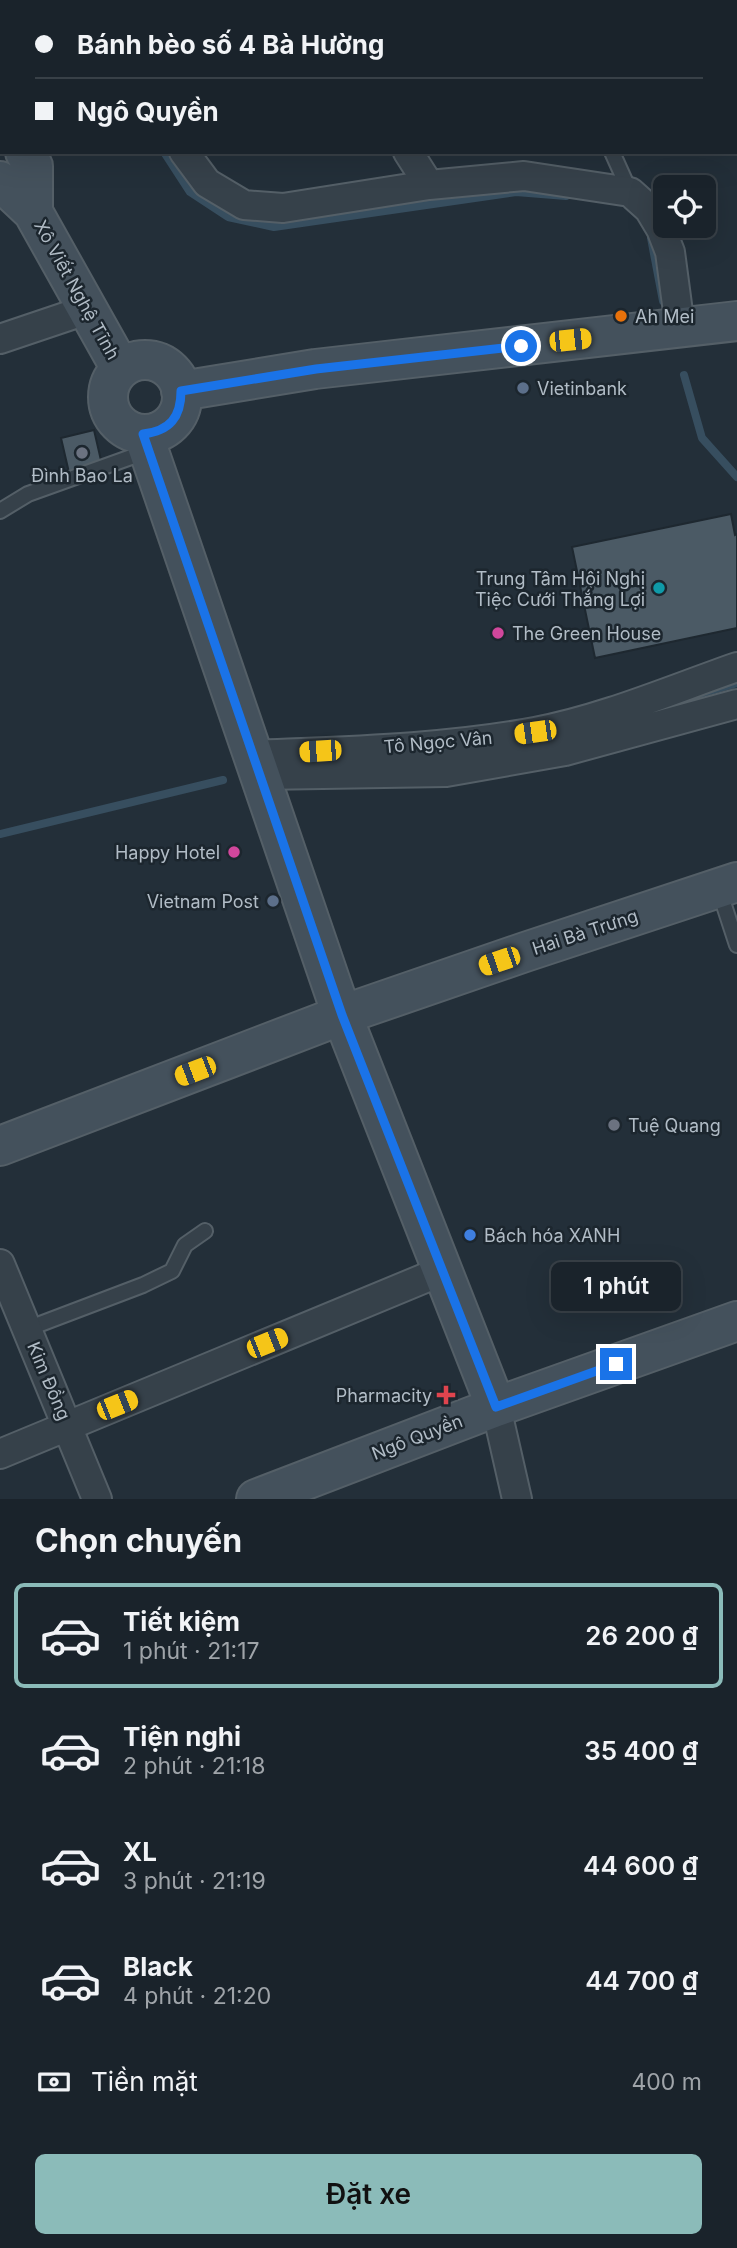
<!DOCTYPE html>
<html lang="vi">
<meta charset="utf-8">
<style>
:root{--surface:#1a232b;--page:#272f37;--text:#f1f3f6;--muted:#9fa4a9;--line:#384047;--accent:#8bbbb9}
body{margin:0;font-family:Inter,sans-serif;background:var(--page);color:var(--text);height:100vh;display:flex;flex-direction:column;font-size:26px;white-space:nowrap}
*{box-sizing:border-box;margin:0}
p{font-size:23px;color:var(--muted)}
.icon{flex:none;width:38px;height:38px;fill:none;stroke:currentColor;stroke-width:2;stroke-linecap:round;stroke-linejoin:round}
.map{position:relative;height:1499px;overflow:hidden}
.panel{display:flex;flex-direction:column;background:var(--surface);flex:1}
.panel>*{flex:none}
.banner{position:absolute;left:0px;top:0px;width:738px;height:154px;box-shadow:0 7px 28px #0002,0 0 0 2px var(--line);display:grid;align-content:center;height:154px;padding:0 35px;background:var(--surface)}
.tools{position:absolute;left:653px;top:175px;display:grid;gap:14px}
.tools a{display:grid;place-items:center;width:63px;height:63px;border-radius:10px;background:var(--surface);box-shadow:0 7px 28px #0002,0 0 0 2px var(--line);font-size:35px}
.end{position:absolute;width:32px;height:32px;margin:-16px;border:9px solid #1a73e8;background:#fff;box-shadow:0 0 0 4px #fff}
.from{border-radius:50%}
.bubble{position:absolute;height:49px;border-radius:10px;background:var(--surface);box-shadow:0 7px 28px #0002,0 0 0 2px var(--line);font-size:23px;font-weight:600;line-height:49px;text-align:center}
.car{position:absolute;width:21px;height:42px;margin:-21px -10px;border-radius:9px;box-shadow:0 0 5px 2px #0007;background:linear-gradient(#f5c518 24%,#345 0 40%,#f5c518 0 76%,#345 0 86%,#f5c518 0)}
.banner b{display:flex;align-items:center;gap:24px;height:66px;font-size:26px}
.banner b+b{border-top:2px solid var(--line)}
.banner i{width:18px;height:18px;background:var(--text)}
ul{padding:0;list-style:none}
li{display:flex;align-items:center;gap:21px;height:105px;margin:0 14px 10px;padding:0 21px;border:4px solid transparent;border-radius:10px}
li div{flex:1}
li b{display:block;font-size:26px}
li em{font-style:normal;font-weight:600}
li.on{border-color:var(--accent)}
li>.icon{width:63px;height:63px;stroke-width:1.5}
h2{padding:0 35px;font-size:32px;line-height:84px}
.pay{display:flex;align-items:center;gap:18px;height:77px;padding:0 35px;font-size:26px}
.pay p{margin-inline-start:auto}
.action{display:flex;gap:14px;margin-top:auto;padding:14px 35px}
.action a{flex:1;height:80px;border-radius:10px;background:var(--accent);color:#111;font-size:28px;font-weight:600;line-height:80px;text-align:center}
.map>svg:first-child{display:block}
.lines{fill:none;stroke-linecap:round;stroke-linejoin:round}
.stream{stroke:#374e5f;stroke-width:8}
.building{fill:#4b5a65;stroke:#1e2830;stroke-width:2}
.lane-casing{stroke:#545f67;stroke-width:18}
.street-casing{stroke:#545f67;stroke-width:32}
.secondary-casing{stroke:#545f67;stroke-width:42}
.lane{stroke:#36414a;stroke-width:14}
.street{stroke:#36414a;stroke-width:28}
.secondary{stroke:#44515c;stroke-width:38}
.route{stroke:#1a73e8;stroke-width:9}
.food-dot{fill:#e8710a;stroke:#1c262e;stroke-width:2.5}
.service-dot{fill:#5c6f8a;stroke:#1c262e;stroke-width:2.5}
.worship-dot{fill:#6b7280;stroke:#1c262e;stroke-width:2.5}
.culture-dot{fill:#0f9aa8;stroke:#1c262e;stroke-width:2.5}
.hotel-dot{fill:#d1479c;stroke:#1c262e;stroke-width:2.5}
.shop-dot{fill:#3f7fe0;stroke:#1c262e;stroke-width:2.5}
.health-dot{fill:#e0444e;stroke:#1c262e;stroke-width:2.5}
.labels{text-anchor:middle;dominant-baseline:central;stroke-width:5;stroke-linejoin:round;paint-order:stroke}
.street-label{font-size:18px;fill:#b1bcc6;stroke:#1c262e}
.poi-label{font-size:18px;fill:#b1bcc6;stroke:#1c262e;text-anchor:start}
</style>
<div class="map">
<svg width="737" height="1499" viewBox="0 0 737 1499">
<rect width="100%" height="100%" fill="#232f39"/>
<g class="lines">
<path class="stream" d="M59 0 60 2
M164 152 190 192 228 217 274 227 516 192 566 196
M651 238 663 301
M684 375 702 438 737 477
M703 693 737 683
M0 834 223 780"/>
</g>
<path class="building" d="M94 430 103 469 70 477 61 438Z
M731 514 735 535 737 534V628L595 658 572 547Z"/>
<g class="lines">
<defs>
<path id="lane" d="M506 0 509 2
M612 152 630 192
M0 511 28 494 148 451
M719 890 737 945
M27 1329 143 1285 172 1271 185 1245 205 1231"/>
<path id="street" d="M78 0 79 2
M296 0 297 2
M184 152 207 183 244 205 283 208 429 185 524 176 630 192 649 209 661 229 670 252 680 327
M408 152 429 185
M0 339 89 309
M254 755C347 751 443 749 535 732 604 719 671 690 737 667
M261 775 446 772 565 751 737 704
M0 1264 97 1499
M496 1407 517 1499
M0 1454 442 1271"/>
<path id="secondary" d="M0 106 2 110
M25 152 33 166V212
M0 181 33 212 121 369
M108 397a37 37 0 1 1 74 0a37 37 0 1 1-74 0Z
M181 391 315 369 737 321
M143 434 342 1015 496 1407
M0 1146 342 1015 525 952 737 882
M256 1499 496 1407 737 1321"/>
</defs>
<use href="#lane" class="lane-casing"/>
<use href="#street" class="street-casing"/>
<use href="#secondary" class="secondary-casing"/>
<use href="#lane" class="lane"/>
<use href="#street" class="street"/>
<use href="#secondary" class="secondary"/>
</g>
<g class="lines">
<path class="route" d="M521 346 316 369 181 391C181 417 170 431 143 434L342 1015 496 1407 616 1364"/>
</g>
<circle class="food-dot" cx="621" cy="316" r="7"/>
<g class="service-dot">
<circle cx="523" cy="388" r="7"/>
<circle cx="273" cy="901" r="7"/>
</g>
<g class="worship-dot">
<circle cx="82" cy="453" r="7"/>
<circle cx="614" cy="1125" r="7"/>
</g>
<circle class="culture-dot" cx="659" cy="588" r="7"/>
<g class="hotel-dot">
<circle cx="498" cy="633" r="7"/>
<circle cx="234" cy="852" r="7"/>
</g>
<circle class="shop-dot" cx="470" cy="1235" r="7"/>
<path class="health-dot" d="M442.5 1384.5h7v7h7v7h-7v7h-7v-7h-7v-7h7z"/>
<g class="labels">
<g class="street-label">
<text transform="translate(77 290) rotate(61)">Xô Viết Nghệ Tĩnh</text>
<text transform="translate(438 742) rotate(-5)">Tô Ngọc Vân</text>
<text transform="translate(585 932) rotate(-18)">Hai Bà Trưng</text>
<text transform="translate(49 1381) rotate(67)">Kim Đồng</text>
<text transform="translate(417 1437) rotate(-21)">Ngô Quyền</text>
</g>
<g class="poi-label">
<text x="635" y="316">Ah Mei</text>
<text x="537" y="388">Vietinbank</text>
<text x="82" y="475" text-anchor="middle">Đình Bao La</text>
<text x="645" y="578" text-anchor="end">Trung Tâm Hội Nghị<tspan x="645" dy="21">Tiệc Cưới Thắng Lợi</tspan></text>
<text x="512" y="633">The Green House</text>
<text x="220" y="852" text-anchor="end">Happy Hotel</text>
<text x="259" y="901" text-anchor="end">Vietnam Post</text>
<text x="628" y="1125">Tuệ Quang</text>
<text x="484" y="1235">Bách hóa XANH</text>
<text x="432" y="1395" text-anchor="end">Pharmacity</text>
</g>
</g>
</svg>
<div class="tools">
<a><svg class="icon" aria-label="locate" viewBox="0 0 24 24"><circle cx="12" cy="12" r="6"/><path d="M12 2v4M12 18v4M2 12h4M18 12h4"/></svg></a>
</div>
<i class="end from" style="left:521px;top:346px"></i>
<i class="end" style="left:616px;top:1364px"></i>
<div class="bubble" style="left:551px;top:1262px;width:130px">1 phút</div>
<i class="car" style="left:570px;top:340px;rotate:84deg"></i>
<i class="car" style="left:535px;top:732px;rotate:262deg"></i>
<i class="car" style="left:320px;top:751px;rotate:266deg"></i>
<i class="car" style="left:499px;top:961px;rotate:251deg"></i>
<i class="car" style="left:195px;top:1071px;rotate:249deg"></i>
<i class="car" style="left:267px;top:1343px;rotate:68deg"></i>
<i class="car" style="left:117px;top:1405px;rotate:68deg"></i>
<div class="banner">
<b><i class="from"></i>Bánh bèo số 4 Bà Hường</b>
<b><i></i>Ngô Quyền</b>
</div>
</div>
<section class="panel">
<h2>Chọn chuyến</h2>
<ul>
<li class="on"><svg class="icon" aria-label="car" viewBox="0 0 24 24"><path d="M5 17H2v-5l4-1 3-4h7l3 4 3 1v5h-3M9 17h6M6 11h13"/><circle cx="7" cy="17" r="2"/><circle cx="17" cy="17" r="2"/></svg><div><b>Tiết kiệm</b><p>1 phút · 21:17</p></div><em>26 200 ₫</em></li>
<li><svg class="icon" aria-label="car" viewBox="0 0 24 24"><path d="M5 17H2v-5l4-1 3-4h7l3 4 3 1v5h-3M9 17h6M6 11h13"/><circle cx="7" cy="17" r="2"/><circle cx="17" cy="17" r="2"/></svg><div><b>Tiện nghi</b><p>2 phút · 21:18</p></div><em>35 400 ₫</em></li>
<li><svg class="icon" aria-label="car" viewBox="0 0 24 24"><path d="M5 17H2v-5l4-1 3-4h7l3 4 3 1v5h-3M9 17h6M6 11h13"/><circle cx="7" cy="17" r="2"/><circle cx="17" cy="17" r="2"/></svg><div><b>XL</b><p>3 phút · 21:19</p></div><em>44 600 ₫</em></li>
<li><svg class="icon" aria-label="car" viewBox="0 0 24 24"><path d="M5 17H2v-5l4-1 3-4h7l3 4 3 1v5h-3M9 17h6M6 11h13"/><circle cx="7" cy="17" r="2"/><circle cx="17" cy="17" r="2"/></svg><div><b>Black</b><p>4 phút · 21:20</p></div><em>44 700 ₫</em></li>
</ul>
<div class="pay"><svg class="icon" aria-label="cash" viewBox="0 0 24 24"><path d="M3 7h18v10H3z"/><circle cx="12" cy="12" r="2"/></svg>Tiền mặt<p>400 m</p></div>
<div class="action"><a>Đặt xe</a></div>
</section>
